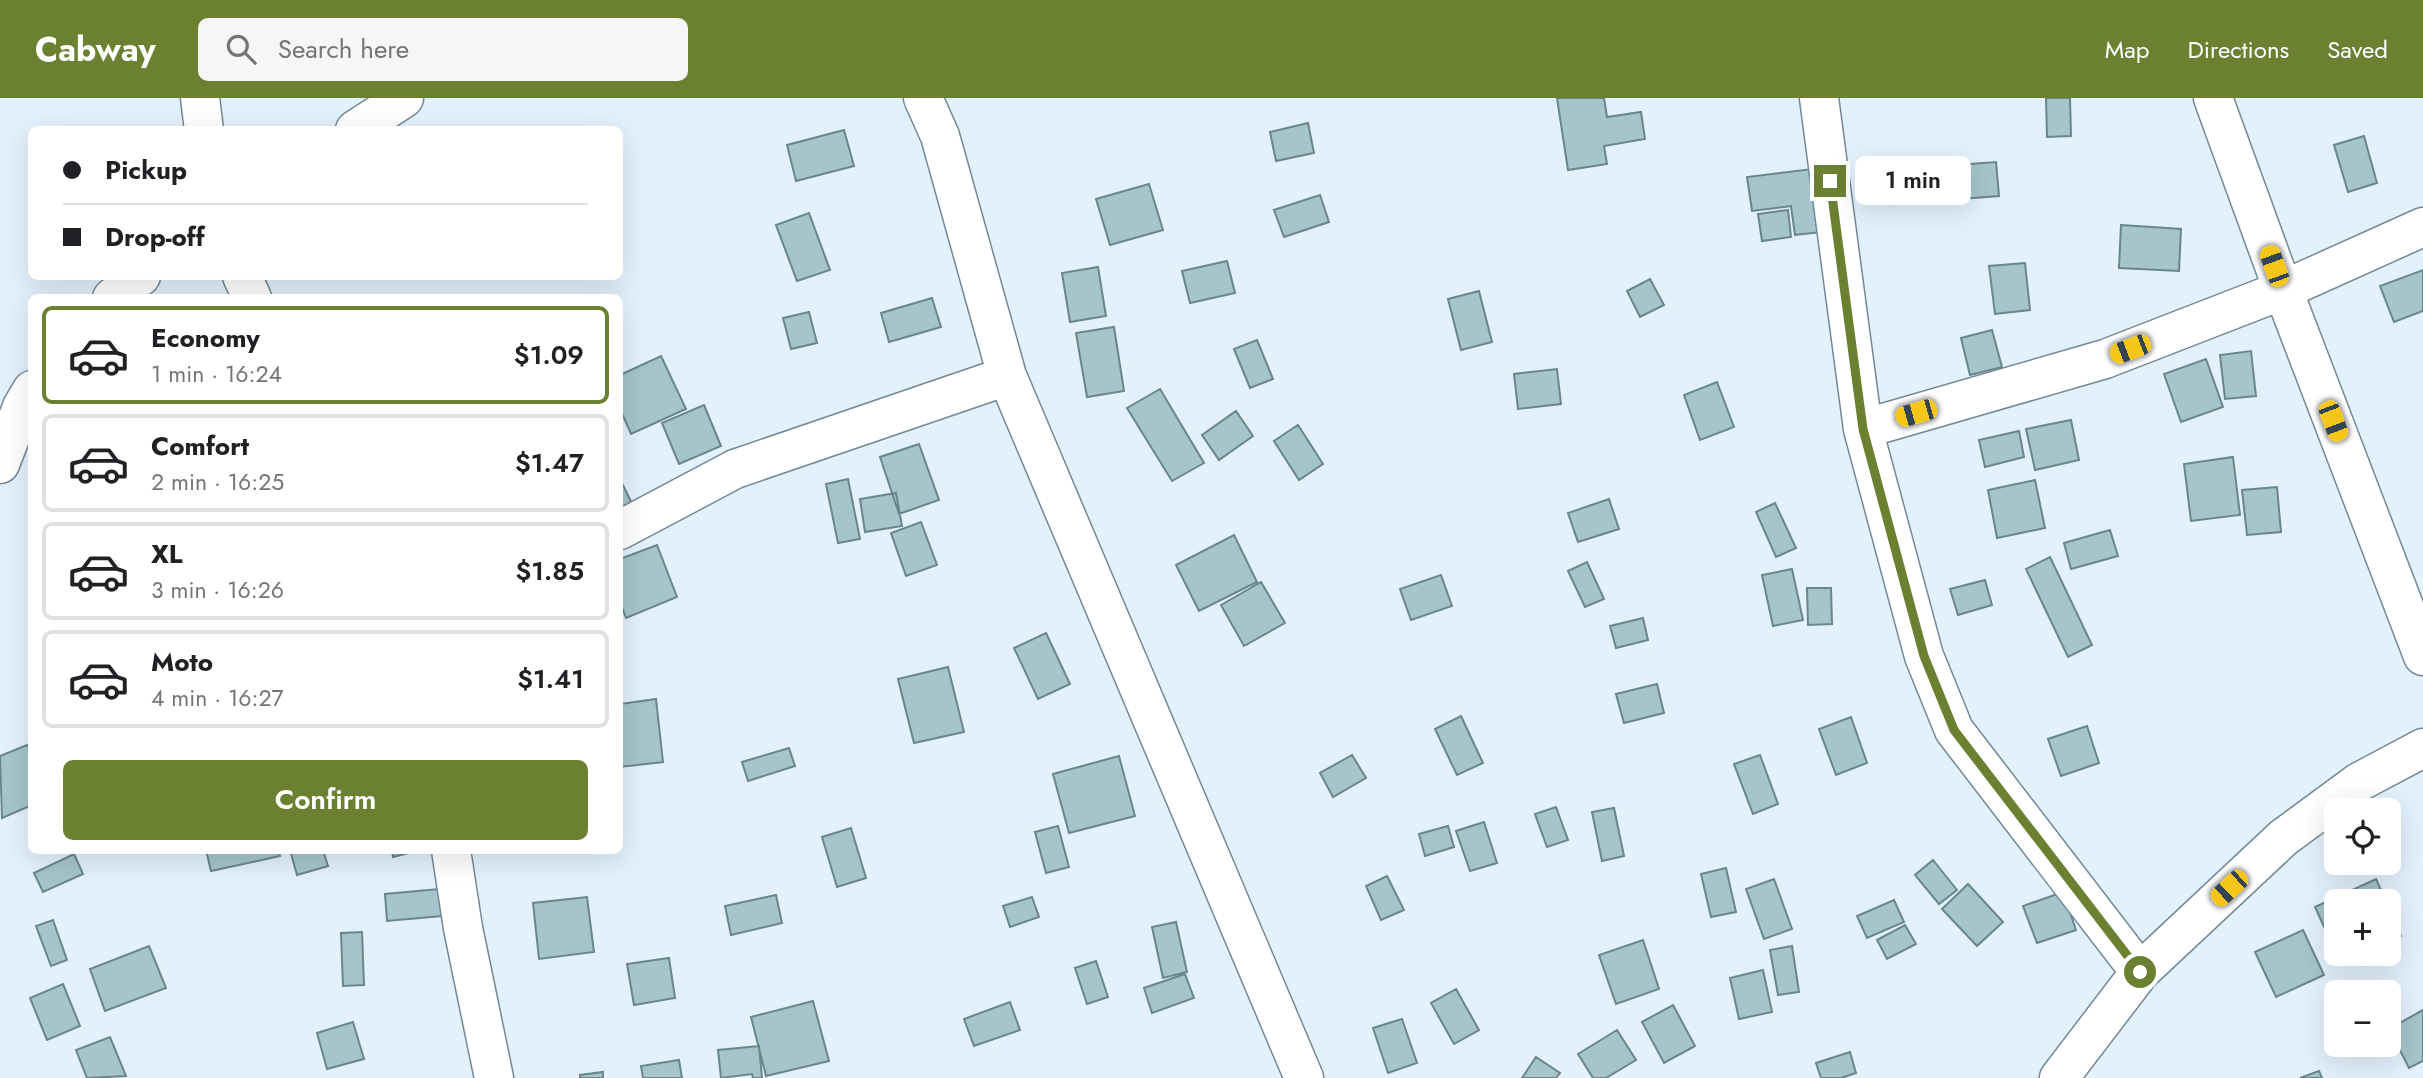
<!DOCTYPE html>
<meta charset="utf-8">
<style>
:root{--surface:#fff;--page:#f6f6f6;--text:#202124;--muted:#757577;--line:#e0e0e0;--accent:#6c8031}
body{margin:0;font-family:Jost,sans-serif;background:var(--page);color:var(--text);height:100vh;display:flex;flex-direction:column;font-size:26px;white-space:nowrap}
*{box-sizing:border-box;margin:0}
p{font-size:23px;color:var(--muted)}
.icon{flex:none;width:38px;height:38px;fill:none;stroke:currentColor;stroke-width:2;stroke-linecap:round;stroke-linejoin:round}
.map{position:relative;flex:1;overflow:hidden}
.sheet{position:absolute;left:28px;top:196px;width:595px;height:560px;display:flex;flex-direction:column;background:var(--surface);border-radius:10px;box-shadow:0 7px 28px #0002}
.sheet>*{flex:none}
.guide{position:absolute;left:28px;top:28px;width:595px;height:154px;border-radius:10px;box-shadow:0 7px 28px #0002;display:grid;align-content:center;height:154px;padding:0 35px;background:var(--surface)}
.fabs{position:absolute;left:2324px;top:700px;display:grid;gap:14px}
.fabs a{display:grid;place-items:center;width:77px;height:77px;border-radius:10px;background:var(--surface);box-shadow:0 7px 28px #0002;font-size:35px}
.end{position:absolute;width:32px;height:32px;margin:-16px;border:9px solid #6c8031;background:#fff;box-shadow:0 0 0 4px #fff}
.from{border-radius:50%}
.bubble{position:absolute;height:49px;border-radius:10px;background:var(--surface);box-shadow:0 7px 28px #0002;font-size:23px;font-weight:600;line-height:49px;text-align:center}
.car{position:absolute;width:21px;height:42px;margin:-21px -10px;border-radius:9px;box-shadow:0 0 5px 2px #0007;background:linear-gradient(#f5c518 24%,#345 0 40%,#f5c518 0 76%,#345 0 86%,#f5c518 0)}
.guide b{display:flex;align-items:center;gap:24px;height:66px;font-size:26px}
.guide b+b{border-top:2px solid var(--line)}
.guide i{width:18px;height:18px;background:var(--text)}
ul{padding:12px 0 0;list-style:none}
li{display:flex;align-items:center;gap:21px;height:98px;margin:0 14px 10px;padding:0 21px;border:4px solid var(--line);border-radius:10px}
li div{flex:1}
li b{display:block;font-size:26px}
li em{font-style:normal;font-weight:600}
li.on{border-color:var(--accent)}
li>.icon{width:63px;height:63px;stroke-width:1.5}
.primary-button{display:flex;gap:14px;margin-top:auto;padding:14px 35px}
.primary-button a{flex:1;height:80px;border-radius:10px;background:var(--accent);color:#fff;font-size:28px;font-weight:600;line-height:80px;text-align:center}
header{display:flex;align-items:center;gap:42px;box-sizing:border-box;height:98px;padding:0 35px;background:var(--accent);color:#fff}
header strong{font-size:33px}
nav{display:flex;gap:38px;margin-inline-start:auto;font-size:24px}
.search{width:490px;height:63px;background:var(--page);display:flex;align-items:center;gap:18px;box-sizing:border-box;padding:0 24px;border-radius:10px;color:var(--muted);font-size:26px}
.map>svg:first-child{display:block}
.building{fill:#a6c4cc;stroke:#69868e;stroke-width:2}
.lines{fill:none;stroke-linecap:round;stroke-linejoin:round}
.minor-casing{stroke:#738898;stroke-width:41}
.minor{stroke:#fff;stroke-width:38}
.route{stroke:#6c8031;stroke-width:9}
</style>
<header>
<strong>Cabway</strong>
<div class="search"><svg class="icon" aria-label="search" viewBox="0 0 24 24"><circle cx="10" cy="10" r="6"/><path d="M15 15l6 6"/></svg>Search here</div>
<nav><a>Map</a><a>Directions</a><a>Saved</a></nav>
</header>
<div class="map">
<svg width="2423" height="980" viewBox="0 0 2423 980">
<rect width="100%" height="100%" fill="#e3f1fc"/>
<path class="building" d="M1557 0H1604L1607 19 1641 14 1645 41 1604 48 1607 66 1568 72Z
M2046 0H2070L2071 38 2047 39Z
M1308 25 1314 55 1276 63 1270 34Z
M844 32 854 68 796 83 787 47Z
M2364 38 2377 85 2348 94 2334 47Z
M1934 64 1940 97 1894 106 1889 73Z
M1996 64 1999 98 1961 101 1957 67Z
M1812 71 1821 134 1795 137 1791 108 1752 113 1747 79Z
M1149 86 1163 132 1110 147 1096 101Z
M1320 97 1329 124 1284 139 1274 112Z
M1788 112 1791 139 1762 143 1758 116Z
M809 115 830 172 797 183 776 127Z
M2121 127 2181 131 2179 173 2119 170Z
M1227 163 1235 195 1190 205 1182 173Z
M2025 165 2030 212 1995 216 1989 168Z
M1098 169 1106 218 1070 224 1062 175Z
M2423 172V213L2394 224 2380 188Z
M1650 181 1664 207 1640 219 1627 193Z
M1479 193 1492 244 1461 252 1448 201Z
M932 200 941 229 889 244 881 215Z
M809 214 817 245 791 251 783 220Z
M1114 229 1124 293 1087 299 1076 235Z
M1992 232 2002 269 1970 277 1961 240Z
M1257 242 1273 281 1250 290 1234 251Z
M2251 253 2256 298 2225 301 2220 257Z
M661 258 686 311 631 336 620 311V277Z
M2206 261 2223 309 2181 324 2164 276Z
M1557 271 1561 306 1518 311 1514 276Z
M1717 284 1734 329 1700 342 1684 297Z
M1160 291 1204 365 1172 383 1127 310Z
M704 307 721 348 679 366 662 325Z
M1236 313 1253 338 1219 362 1202 337Z
M2071 322 2079 362 2035 372 2026 331Z
M1298 327 1323 366 1299 382 1274 343Z
M2019 333 2024 359 1985 369 1979 342Z
M919 346 939 402 899 416 880 359Z
M2233 359 2240 417 2191 423 2184 366Z
M620 381 638 418 620 428Z
M848 381 860 441 838 445 826 386Z
M2035 382 2045 430 1997 440 1988 392Z
M2277 389 2281 434 2247 437 2242 392Z
M896 395 902 428 865 434 860 401Z
M1609 401 1619 431 1578 444 1568 415Z
M1775 405 1796 450 1776 459 1756 414Z
M921 424 937 467 906 478 891 435Z
M2110 432 2118 458 2071 471 2064 445Z
M1234 437 1257 484 1199 513 1176 467Z
M657 447 677 499 626 520 620 504V461Z
M2050 459 2092 547 2068 559 2026 471Z
M1587 464 1604 501 1585 509 1568 473Z
M1792 471 1803 522 1773 528 1762 477Z
M1441 477 1452 508 1411 522 1400 491Z
M1985 482 1992 507 1958 517 1950 491Z
M1261 484 1285 525 1244 548 1221 507Z
M1807 490H1831L1832 526 1808 527Z
M1643 520 1648 542 1616 550 1610 528Z
M1046 535 1070 586 1038 601 1014 550Z
M948 569 964 634 914 645 898 581Z
M1657 586 1664 615 1624 625 1616 596Z
M656 601 663 664 620 669V606Z
M1461 618 1483 665 1457 677 1435 631Z
M1851 619 1867 665 1836 677 1819 631Z
M2087 628 2099 665 2061 678 2048 641Z
M27 647 32 656V707L2 720 0 658Z
M789 650 795 668 748 683 742 664Z
M1352 657 1366 680 1333 699 1320 675Z
M1760 657 1778 706 1753 716 1734 666Z
M1119 658 1135 718 1069 735 1053 676Z
M1556 709 1568 742 1547 749 1535 716Z
M1614 710 1624 758 1602 763 1592 714Z
M1484 724 1497 765 1470 773 1456 733Z
M1058 728 1069 769 1046 775 1035 734Z
M1448 728 1454 749 1425 758 1419 736Z
M851 730 866 780 837 789 822 739Z
M206 752H279L280 758 211 773Z
M290 752H323L328 768 297 777Z
M392 752H421L393 759Z
M74 756 83 776 43 794 34 775Z
M1933 762 1957 792 1939 806 1915 777Z
M1726 770 1736 814 1711 819 1701 776Z
M1387 778 1404 812 1381 822 1366 788Z
M1774 781 1792 831 1764 841 1746 791Z
M2376 781 2386 803H2336V855L2315 809Z
M1968 786 2003 824 1977 848 1942 811Z
M439 791 442 818 387 823 385 796Z
M2063 794 2076 832 2037 845 2023 808Z
M776 797 782 825 731 837 725 808Z
M587 799 594 854 539 861 533 805Z
M1032 799 1039 819 1010 829 1003 808Z
M1894 802 1904 824 1867 840 1857 818Z
M2389 810 2401 838 2389 843Z
M53 822 67 862 51 868 36 828Z
M1176 824 1187 874 1163 880 1152 829Z
M1905 827 1916 846 1887 861 1877 842Z
M2303 832 2324 877 2276 899 2255 854Z
M362 834 364 887 343 888 341 835Z
M1643 842 1659 891 1616 906 1599 857Z
M149 848 166 890 105 913 90 871Z
M1792 848 1799 894 1778 897 1770 852Z
M2336 856H2361L2341 865Z
M669 860 675 900 634 907 627 866Z
M1096 863 1108 899 1087 906 1075 870Z
M1763 872 1772 914 1739 921 1730 880Z
M1185 876 1194 900 1152 915 1144 890Z
M63 886 80 928 47 942 30 900Z
M1456 891 1479 932 1454 946 1431 905Z
M813 903 829 963 766 978 751 919Z
M1010 904 1020 932 974 948 964 921Z
M1673 907 1695 948 1664 965 1642 924Z
M2423 912V963L2409 970 2389 931Z
M1402 921 1417 965 1388 975 1373 930Z
M353 924 364 961 327 971 317 935Z
M1617 932 1636 962 1606 980H1593L1578 956Z
M110 939 126 978 87 980 76 952Z
M759 948 762 980H753L752 976 721 980 718 952Z
M1850 954 1856 975 1841 980H1821L1816 965Z
M1536 959 1560 975 1556 980H1522Z
M679 962 682 980H643L641 968Z
M2319 973 2322 980H2300Z
M603 974V980H580V977Z"/>
<g class="lines">
<defs>
<path id="minor" d="M200 0 204 32
M923 0 940 38 1007 278 1304 980
M1819 0 1863 331 1924 558 1954 632 2140 874
M2213 0 2283 192 2423 558
M355 32 404 0
M242 178 252 200
M112 200 141 178
M1863 331 2105 261 2283 192 2423 129
M0 366 22 309 32 292
M620 432 735 371 1007 278
M451 752 463 830 494 980
M2059 980 2140 874 2283 740 2359 684 2423 650"/>
</defs>
<use href="#minor" class="minor-casing"/>
<use href="#minor" class="minor"/>
</g>
<g class="lines">
<path class="route" d="M1830 83 1863 331 1924 558 1954 632 2140 874"/>
</g>
</svg>
<div class="fabs">
<a><svg class="icon" aria-label="locate" viewBox="0 0 24 24"><circle cx="12" cy="12" r="6"/><path d="M12 2v4M12 18v4M2 12h4M18 12h4"/></svg></a>
<a>+</a>
<a>−</a>
</div>
<i class="end from" style="left:2140px;top:874px"></i>
<i class="end" style="left:1830px;top:83px"></i>
<div class="bubble" style="left:1855px;top:58px;width:116px">1 min</div>
<i class="car" style="left:2274px;top:168px;rotate:340deg"></i>
<i class="car" style="left:2130px;top:251px;rotate:249deg"></i>
<i class="car" style="left:1916px;top:315px;rotate:254deg"></i>
<i class="car" style="left:2333px;top:323px;rotate:159deg"></i>
<i class="car" style="left:2229px;top:790px;rotate:227deg"></i>
<div class="guide">
<b><i class="from"></i>Pickup</b>
<b><i></i>Drop-off</b>
</div>
<section class="sheet">
<ul>
<li class="on"><svg class="icon" aria-label="car" viewBox="0 0 24 24"><path d="M5 17H2v-5l4-1 3-4h7l3 4 3 1v5h-3M9 17h6M6 11h13"/><circle cx="7" cy="17" r="2"/><circle cx="17" cy="17" r="2"/></svg><div><b>Economy</b><p>1 min · 16:24</p></div><em>$1.09</em></li>
<li><svg class="icon" aria-label="car" viewBox="0 0 24 24"><path d="M5 17H2v-5l4-1 3-4h7l3 4 3 1v5h-3M9 17h6M6 11h13"/><circle cx="7" cy="17" r="2"/><circle cx="17" cy="17" r="2"/></svg><div><b>Comfort</b><p>2 min · 16:25</p></div><em>$1.47</em></li>
<li><svg class="icon" aria-label="car" viewBox="0 0 24 24"><path d="M5 17H2v-5l4-1 3-4h7l3 4 3 1v5h-3M9 17h6M6 11h13"/><circle cx="7" cy="17" r="2"/><circle cx="17" cy="17" r="2"/></svg><div><b>XL</b><p>3 min · 16:26</p></div><em>$1.85</em></li>
<li><svg class="icon" aria-label="car" viewBox="0 0 24 24"><path d="M5 17H2v-5l4-1 3-4h7l3 4 3 1v5h-3M9 17h6M6 11h13"/><circle cx="7" cy="17" r="2"/><circle cx="17" cy="17" r="2"/></svg><div><b>Moto</b><p>4 min · 16:27</p></div><em>$1.41</em></li>
</ul>
<div class="primary-button"><a>Confirm</a></div>
</section>
</div>
